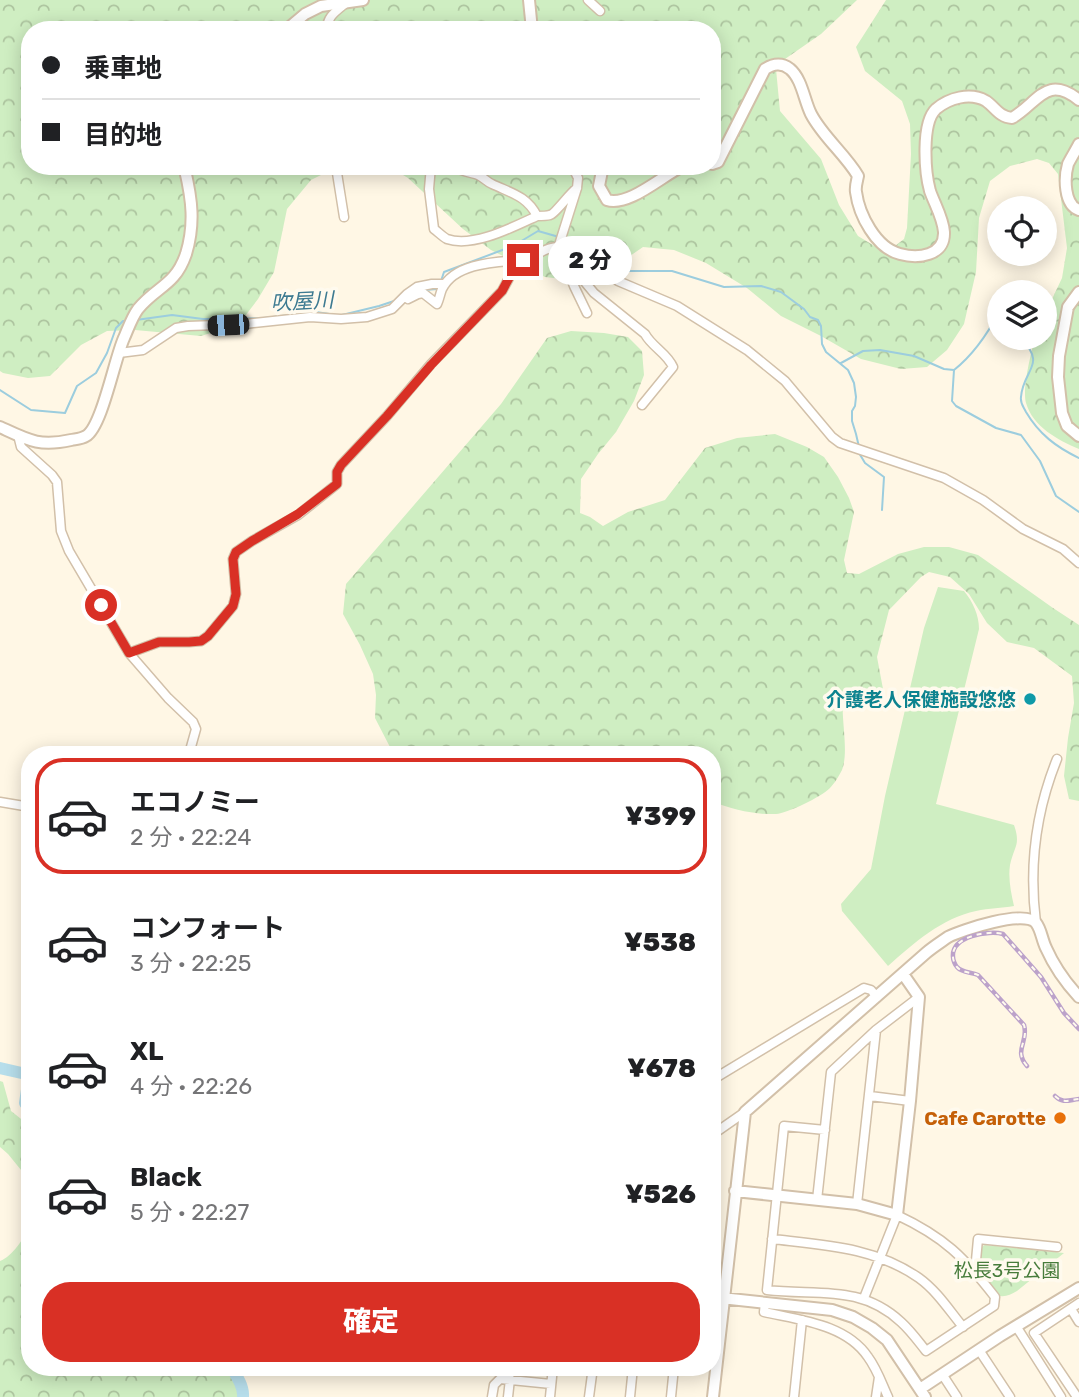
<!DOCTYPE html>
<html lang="ja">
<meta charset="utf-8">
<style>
:root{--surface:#fff;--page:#f6f6f6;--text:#202124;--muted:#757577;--line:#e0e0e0;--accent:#d93025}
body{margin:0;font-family:Rubik,"Noto Sans JP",sans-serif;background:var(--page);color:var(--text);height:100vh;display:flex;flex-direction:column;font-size:26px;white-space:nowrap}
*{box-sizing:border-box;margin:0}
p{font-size:23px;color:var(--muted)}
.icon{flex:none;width:38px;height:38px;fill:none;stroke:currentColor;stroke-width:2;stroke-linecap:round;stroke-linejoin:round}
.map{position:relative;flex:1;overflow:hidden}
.drawer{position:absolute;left:21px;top:746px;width:700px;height:630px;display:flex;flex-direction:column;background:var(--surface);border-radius:28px;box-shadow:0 4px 18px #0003}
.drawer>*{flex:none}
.hud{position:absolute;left:21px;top:21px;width:700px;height:154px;border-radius:28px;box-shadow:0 4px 18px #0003;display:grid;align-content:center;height:154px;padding:0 21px;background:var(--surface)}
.buttons{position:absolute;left:987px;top:196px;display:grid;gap:14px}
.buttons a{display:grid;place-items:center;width:70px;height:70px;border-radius:50%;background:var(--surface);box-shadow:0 4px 18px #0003;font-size:35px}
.end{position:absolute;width:32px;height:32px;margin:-16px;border:9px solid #d93025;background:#fff;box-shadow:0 0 0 4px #fff}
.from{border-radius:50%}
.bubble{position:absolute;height:49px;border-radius:24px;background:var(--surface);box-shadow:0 4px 18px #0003;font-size:23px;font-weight:800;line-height:49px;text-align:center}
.car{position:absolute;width:21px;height:42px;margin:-21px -10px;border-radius:9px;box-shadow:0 0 5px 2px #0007;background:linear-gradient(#222 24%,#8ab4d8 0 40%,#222 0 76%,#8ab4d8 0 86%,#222 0)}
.hud b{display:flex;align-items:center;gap:24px;height:66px;font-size:26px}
.hud b+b{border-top:2px solid var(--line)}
.hud i{width:18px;height:18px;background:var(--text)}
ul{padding:12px 0 0;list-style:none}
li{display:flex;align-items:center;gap:21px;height:116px;margin:0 14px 10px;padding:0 7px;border:4px solid transparent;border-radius:28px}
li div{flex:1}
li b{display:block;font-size:26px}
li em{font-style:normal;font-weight:800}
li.on{border-color:var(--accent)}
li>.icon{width:63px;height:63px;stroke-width:1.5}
.action{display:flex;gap:14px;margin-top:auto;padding:14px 21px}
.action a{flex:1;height:80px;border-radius:28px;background:var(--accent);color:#fff;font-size:28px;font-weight:800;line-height:80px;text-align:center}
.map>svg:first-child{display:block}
.grass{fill:#cfeec2}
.forest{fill:url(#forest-crowns)}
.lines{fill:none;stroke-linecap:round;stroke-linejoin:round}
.stream{stroke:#9ccdde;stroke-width:2}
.river{stroke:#b7deeb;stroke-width:12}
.minor-casing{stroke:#d2c0a9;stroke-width:11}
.tertiary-casing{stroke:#d2c0a9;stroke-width:14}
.minor{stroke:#fff;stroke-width:8}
.tertiary{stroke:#fff;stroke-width:10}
.rail-casing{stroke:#bca2ca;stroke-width:4.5}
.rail{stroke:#fffaee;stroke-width:2;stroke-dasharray:5;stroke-linecap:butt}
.route{stroke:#d93025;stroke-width:9}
.culture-dot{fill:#0f9aa8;stroke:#fffaee;stroke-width:2.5}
.food-dot{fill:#e8710a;stroke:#fffaee;stroke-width:2.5}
.labels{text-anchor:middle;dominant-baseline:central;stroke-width:7;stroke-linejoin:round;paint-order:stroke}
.culture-label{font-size:19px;font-weight:bold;fill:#0d838f;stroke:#fffaee;text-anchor:end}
.food-label{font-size:19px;font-weight:bold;fill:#c56008;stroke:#fffaee;text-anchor:end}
.park-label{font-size:19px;fill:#477c3b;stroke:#fffaee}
.water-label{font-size:21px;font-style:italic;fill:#3d7a91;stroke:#fffaee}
</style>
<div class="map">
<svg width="1079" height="1397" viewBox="0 0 1079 1397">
<defs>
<pattern id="forest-crowns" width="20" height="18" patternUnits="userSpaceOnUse" patternTransform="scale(1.75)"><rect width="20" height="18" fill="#cfeec2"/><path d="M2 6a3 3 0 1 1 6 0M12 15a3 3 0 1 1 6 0" fill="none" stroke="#adc49f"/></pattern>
</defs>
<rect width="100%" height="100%" fill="#fff7e5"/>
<path class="grass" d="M938 587 964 591C973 602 979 615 979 629L936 804 1014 825C1021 845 1014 846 1010 865 1008 878 1011 893 1014 906 1002 908 989 908 976 911 942 918 914 943 888 966L842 911 841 904 871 869 885 796 924 628Z"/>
<path class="forest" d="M0 0H857L821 34 785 59 776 69 780 111 821 159 839 205 858 236 886 253 904 239 907 228 911 154 910 124 902 101 865 71 856 47 886 0H1079V449C1058 440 1033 427 1026 403 1022 389 1031 353 1035 338H1045V314L1062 278 1067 248 1058 174 1049 163 1037 159 1010 166 990 181 979 218 976 272 964 324 947 350 927 367 901 369 861 359 821 336 781 316 747 288 706 263 674 250 643 247 614 267 579 281 545 277 491 250 463 229 408 178 388 166H712V30H30V166H339L311 180 287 209 274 272 258 299 239 324 201 336 135 330 107 331 81 345 50 376 28 378 3 373 0 371Z
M571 331 604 333 628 337 642 351 644 375 634 401 616 432 598 454 581 479 580 513 590 517 603 526 628 512 665 500 705 448 737 438 775 434 807 447 824 457 838 477 849 498 854 512 844 560 847 573 859 574 898 554 924 547H949L978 555 1053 608 1079 625V801L1069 799 1064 776 1068 738 1074 703 1072 676 1034 648 1007 642 987 623 969 594 950 577 929 572 921 577 889 610 877 657 883 689 873 701 853 697 843 700C841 720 849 752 842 770 839 776 834 784 830 788 821 797 788 813 776 814 754 815 733 809 712 802V754H389L391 749 375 718 376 695 373 674 360 645 343 614 346 584 501 404 547 338Z
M0 1081 3 1082 11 1111 30 1126V1181L8 1154 0 1147Z
M30 1225V1367H228L242 1397H0V1261C13 1256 24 1238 30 1225Z
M985 1245 1064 1253 1017 1291C1010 1295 1004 1298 996 1295L978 1271 980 1248Z"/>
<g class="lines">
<path class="stream" d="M564 239 603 251 630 271H672L724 287 761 286 781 292 804 309 810 317 818 320 821 326 822 344 826 352 848 370 854 383 856 397 855 406 852 411V421L856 434 859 447
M441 281 444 272 513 246 538 231 559 237
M425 290 437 289 439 286
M342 315 379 306 397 300
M136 320 172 315 203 319H232L264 318 316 312 329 314
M994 325 999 327
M1020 338C1048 365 1023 369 1021 397 1020 403 1023 406 1026 412 1039 434 1056 447 1079 458
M841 363 863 351 880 350 914 356 944 369 954 370C973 355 988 333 999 312
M954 370 952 401 956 406 996 428 1021 435 1040 461 1056 496 1079 512
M0 390 31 410 65 413 77 386 96 373 107 353 116 328 123 321H127
M859 453 865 463 884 477 882 510"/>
<path class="river" d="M0 1068 26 1074 28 1083 25 1103 30 1110
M231 1367C237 1376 244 1387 243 1397"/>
<defs>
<path id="minor" d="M588 0 600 11
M328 30C325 17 338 10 347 2
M339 166 337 173 344 217
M431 166 429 189 434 229C438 232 443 237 447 239 473 248 513 227 537 216
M572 166 578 178 577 188 559 245 586 259 618 281 677 306 747 350 785 381 832 437 840 443 944 478 983 500 1023 529 1063 549 1079 563
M461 170C466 172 473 173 478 175 483 177 487 182 492 184 511 193 527 196 537 216 541 216 546 216 550 215 555 214 569 194 577 188
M559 245 558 247 574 286 587 313
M568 271 579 275 594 293 645 334C652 347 667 353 673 367L642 405
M408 299 418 294 423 293 437 304C439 300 440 294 442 289 455 262 498 262 522 260 536 258 543 247 558 247
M119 353 143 350 176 328 188 326 245 324 310 317 341 319 367 317 392 309 407 294 417 287 432 284H445
M18 435 21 447 52 475 57 482 61 531 69 551 129 653 168 698 193 722 196 729 189 754
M129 653 159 642H189L201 641 208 636 233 606 236 594 233 559 236 552 252 541 298 515 337 484V472L341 465 387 416 431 364 502 291 515 267 518 259
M0 802 30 807
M1036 923C1029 868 1036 811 1057 759
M712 1080 864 988 871 990 877 997
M870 1096 910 1101
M825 1130 784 1126 767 1290C817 1296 860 1284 901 1322 911 1331 918 1341 926 1351L994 1306 995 1297C964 1257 944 1237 897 1215L864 1298
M712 1135 745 1112
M817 1200 831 1072 876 1030 919 997
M857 1204 876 1030
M772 1239C824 1245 875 1247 919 1278 937 1291 949 1310 963 1327
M975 1271 978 1239 1057 1247
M765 1303 764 1312C799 1320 846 1324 868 1357 877 1369 882 1384 888 1397
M1071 1309 1079 1322
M1016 1326 1061 1397
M979 1350 1010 1397
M942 1374 957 1397
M492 1397 494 1385 500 1379 551 1384
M508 1397 510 1379
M550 1397 553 1367
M589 1397 593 1367
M630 1397 633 1367
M671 1397 674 1367
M794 1397 802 1320
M876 1397 879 1377
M1077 1397 1034 1333 1079 1303"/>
<path id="tertiary" d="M529 0 532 30
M286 30 305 14 321 6 363 0
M1079 144C1076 150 1071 158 1068 164 1064 178 1064 205 1079 210
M712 164 718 162 765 69C773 64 781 62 790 69 802 79 804 100 811 114 823 137 845 154 858 176 857 181 855 187 856 192 859 215 876 248 900 254 918 259 945 256 944 232 943 218 935 205 930 191 925 173 921 123 936 109 949 98 970 92 986 101 995 107 999 117 1012 118 1038 103 1046 74 1079 100
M603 166 599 186 607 200C629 207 663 175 683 166
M1079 292 1068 307 1059 356 1058 377 1062 413 1067 426 1079 436
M0 427C28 440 39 447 71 440 76 439 81 439 86 436 102 427 115 357 124 338 128 329 132 317 138 309 157 286 175 286 186 254 195 224 192 200 185 170L188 166
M735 1191 857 1204 897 1215 910 1101 919 997 903 974
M712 1297 832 1310 853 1317 872 1328 887 1340 925 1397
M920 1389 1000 1336 1079 1288
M713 1397 745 1112 926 953C933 947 941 942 948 937 962 930 1025 909 1036 923 1041 929 1042 940 1046 948 1054 966 1065 982 1079 997"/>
</defs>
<use href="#minor" class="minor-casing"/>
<use href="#tertiary" class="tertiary-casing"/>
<use href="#minor" class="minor"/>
<use href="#tertiary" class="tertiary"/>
<defs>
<path id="rail" d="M1027 1066C1013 1050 1029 1042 1024 1025L978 975C971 972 962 973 957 967 955 965 953 960 953 957 951 936 989 930 1003 934L1041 977 1064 1013 1079 1029
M1055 1096C1063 1104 1069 1100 1079 1099"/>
</defs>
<use href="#rail" class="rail-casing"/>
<use href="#rail" class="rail"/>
</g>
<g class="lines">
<path class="route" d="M101 605 129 653 159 642H189L201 641 208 636 233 606 236 594 233 559 236 552 252 541 298 514 337 484V472L341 465 387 416 431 365 502 291 515 267 518 259 523 260"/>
</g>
<circle class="culture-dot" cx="1030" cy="699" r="7"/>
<circle class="food-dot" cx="1060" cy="1118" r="7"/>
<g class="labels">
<g class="culture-label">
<text x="1016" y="699">介護老人保健施設悠悠</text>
</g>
<g class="food-label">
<text x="1046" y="1118">Cafe Carotte</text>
</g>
<g class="park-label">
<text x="1007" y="1270">松長3号公園</text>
</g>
<g class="water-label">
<text transform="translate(302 301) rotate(-3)">吹屋川</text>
</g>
</g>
</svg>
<div class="buttons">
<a><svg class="icon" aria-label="locate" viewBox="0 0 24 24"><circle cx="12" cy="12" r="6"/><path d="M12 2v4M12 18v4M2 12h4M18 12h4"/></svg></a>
<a><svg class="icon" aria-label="layers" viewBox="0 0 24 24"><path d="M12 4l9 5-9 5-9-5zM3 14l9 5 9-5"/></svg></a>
</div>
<i class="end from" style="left:101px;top:605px"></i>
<i class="end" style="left:523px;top:260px"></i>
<div class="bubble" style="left:548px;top:236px;width:84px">2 分</div>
<i class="car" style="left:228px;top:325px;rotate:267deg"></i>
<div class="hud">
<b><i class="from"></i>乗車地</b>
<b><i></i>目的地</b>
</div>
<section class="drawer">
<ul>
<li class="on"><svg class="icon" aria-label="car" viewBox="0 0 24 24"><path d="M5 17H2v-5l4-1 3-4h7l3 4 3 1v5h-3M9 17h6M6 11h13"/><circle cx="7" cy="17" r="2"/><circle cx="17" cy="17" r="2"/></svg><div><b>エコノミー</b><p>2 分 · 22:24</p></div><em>¥399</em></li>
<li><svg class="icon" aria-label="car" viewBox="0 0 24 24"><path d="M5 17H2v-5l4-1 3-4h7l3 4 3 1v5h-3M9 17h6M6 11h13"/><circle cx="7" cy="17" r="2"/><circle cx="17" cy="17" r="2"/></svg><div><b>コンフォート</b><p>3 分 · 22:25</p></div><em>¥538</em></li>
<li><svg class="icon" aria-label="car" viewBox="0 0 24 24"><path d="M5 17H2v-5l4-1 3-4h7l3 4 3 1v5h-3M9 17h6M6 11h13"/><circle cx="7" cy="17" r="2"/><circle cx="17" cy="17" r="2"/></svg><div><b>XL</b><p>4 分 · 22:26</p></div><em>¥678</em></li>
<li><svg class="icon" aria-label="car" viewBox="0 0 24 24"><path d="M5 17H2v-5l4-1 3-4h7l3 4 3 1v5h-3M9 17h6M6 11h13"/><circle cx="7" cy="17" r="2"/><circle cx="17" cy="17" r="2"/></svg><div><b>Black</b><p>5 分 · 22:27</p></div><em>¥526</em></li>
</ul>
<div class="action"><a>確定</a></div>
</section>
</div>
